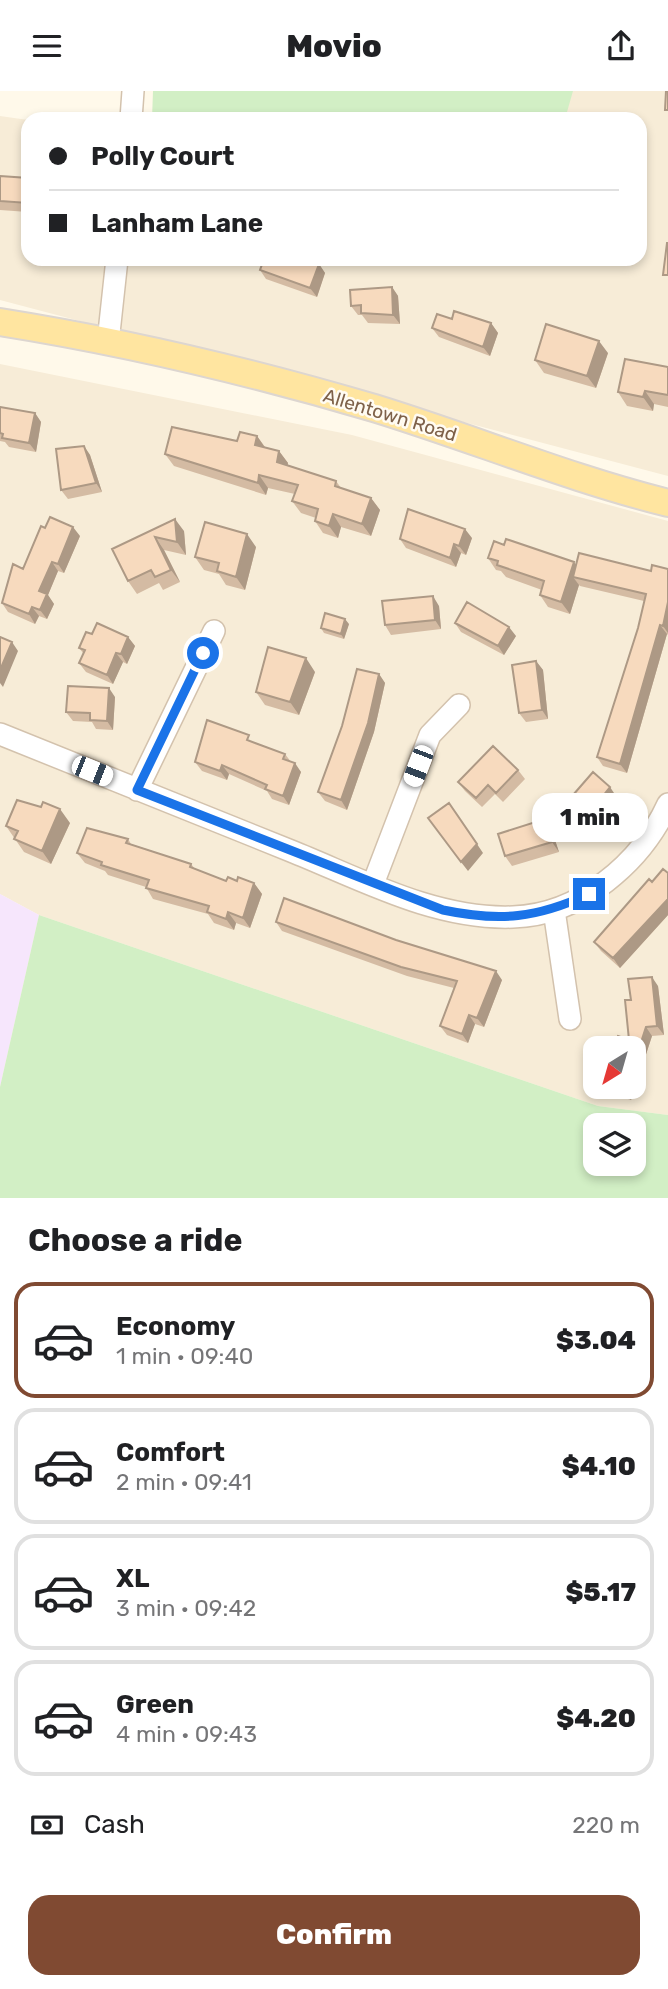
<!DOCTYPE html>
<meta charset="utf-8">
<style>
:root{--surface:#fff;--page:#f2f2f2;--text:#202124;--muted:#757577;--line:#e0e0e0;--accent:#804a32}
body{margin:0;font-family:Rubik,sans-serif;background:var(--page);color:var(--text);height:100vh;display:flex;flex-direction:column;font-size:26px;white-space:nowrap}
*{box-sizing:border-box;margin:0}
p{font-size:23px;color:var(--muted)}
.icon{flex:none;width:38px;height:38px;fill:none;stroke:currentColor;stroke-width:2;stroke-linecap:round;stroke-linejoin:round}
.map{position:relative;height:1107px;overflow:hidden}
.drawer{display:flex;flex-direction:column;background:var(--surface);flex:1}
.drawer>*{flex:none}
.guide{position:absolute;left:21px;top:21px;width:626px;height:154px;border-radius:21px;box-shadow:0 4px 10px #0003;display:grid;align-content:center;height:154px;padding:0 28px;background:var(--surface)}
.needle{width:46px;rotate:217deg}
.fabs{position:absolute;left:583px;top:945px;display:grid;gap:14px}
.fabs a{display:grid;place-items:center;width:63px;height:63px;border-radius:14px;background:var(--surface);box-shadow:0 4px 10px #0003;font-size:35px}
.end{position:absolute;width:32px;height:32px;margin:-16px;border:9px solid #1a73e8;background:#fff;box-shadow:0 0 0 4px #fff}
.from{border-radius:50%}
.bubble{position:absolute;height:49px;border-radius:21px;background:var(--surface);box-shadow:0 4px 10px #0003;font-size:23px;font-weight:800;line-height:49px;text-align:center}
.car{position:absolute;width:21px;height:42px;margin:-21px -10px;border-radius:9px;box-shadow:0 0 5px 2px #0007;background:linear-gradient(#fff 24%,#345 0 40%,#fff 0 76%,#345 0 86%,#fff 0)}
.guide b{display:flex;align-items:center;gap:24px;height:66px;font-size:26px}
.guide b+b{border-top:2px solid var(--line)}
.guide i{width:18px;height:18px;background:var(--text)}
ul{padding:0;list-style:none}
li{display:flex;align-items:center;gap:21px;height:116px;margin:0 14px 10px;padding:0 14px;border:4px solid var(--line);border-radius:21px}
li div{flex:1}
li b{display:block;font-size:26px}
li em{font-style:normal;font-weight:800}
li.on{border-color:var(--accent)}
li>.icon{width:63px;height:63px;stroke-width:1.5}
h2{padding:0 28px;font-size:32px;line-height:84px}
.pay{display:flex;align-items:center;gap:18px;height:77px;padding:0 28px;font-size:26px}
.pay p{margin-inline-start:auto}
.primary-button{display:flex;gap:14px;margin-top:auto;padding:14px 28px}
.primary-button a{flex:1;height:80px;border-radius:21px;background:var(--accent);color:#fff;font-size:28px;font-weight:800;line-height:80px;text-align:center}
header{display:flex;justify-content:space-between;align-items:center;height:91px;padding:0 28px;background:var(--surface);font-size:32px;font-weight:800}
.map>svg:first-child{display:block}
.residential{fill:#f7ecd7;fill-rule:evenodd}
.education{fill:#f6e6fc}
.green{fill:#d2efc5;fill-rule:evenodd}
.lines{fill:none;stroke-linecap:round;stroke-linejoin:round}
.minor-casing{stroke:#d3c2ad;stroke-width:24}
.major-casing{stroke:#ddd6d0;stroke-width:30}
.minor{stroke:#fff;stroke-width:21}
.major{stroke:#ffe5a0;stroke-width:26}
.wall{fill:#d4bba3}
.shaded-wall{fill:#ad9985}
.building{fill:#f7dabe;stroke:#ad9985;stroke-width:2}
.route{stroke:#1a73e8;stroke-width:9}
.labels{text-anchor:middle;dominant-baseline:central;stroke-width:5;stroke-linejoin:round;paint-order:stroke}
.street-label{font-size:19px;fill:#7e6149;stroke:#fffbf2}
</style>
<header><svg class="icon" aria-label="menu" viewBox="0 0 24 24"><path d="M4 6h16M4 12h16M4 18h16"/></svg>Movio<svg class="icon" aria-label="share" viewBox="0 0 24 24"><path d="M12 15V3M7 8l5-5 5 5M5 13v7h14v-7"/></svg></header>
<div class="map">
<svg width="668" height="1107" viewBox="0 0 668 1107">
<rect width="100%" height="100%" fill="#fff9ea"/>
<path class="residential" d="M571 0H668V385L0 209V25L28 29V168H640V28H562Z
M0 273 352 344 668 430V1024L598 1015 39 824 0 803ZM595 957H634V996H595Z"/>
<path class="education" d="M0 803 39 824 0 996Z"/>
<path class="green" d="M153 0H573L565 28H152Z
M39 824 598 1015 668 1024V1107H0V996ZM595 1034H634V1073H595Z"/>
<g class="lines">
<defs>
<path id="minor" d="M131 28 133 0
M108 251 117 168
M0 643C97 682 194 721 291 760 361 788 435 829 513 826 580 824 641 772 668 713
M137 699 214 540
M373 793 430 644 459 614
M554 819 570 928"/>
<path id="major" d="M0 231C126 251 252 281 374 317 472 347 568 387 668 412"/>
</defs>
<use href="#minor" class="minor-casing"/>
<use href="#major" class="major-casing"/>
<use href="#minor" class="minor"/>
<use href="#major" class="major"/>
</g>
<path class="wall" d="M0 85 28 87V121L0 119Z
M170 168H199L198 172 172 171Z
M319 173 325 182 317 206 266 188 260 179Z
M392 196 398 205 400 233 368 232 362 224H358L351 215Z
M452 228 491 232 498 242 490 265 439 246 432 237Z
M608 262 596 297 544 282 535 269Z
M668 276V316L654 313 653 320 627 315 618 301Z
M0 316 35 322 41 331 36 361 9 356 5 351 0 350Z
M257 345 265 356 279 360 288 372V374L336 390 341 397 371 407 380 419 371 445 341 436 338 447 323 442 315 430 316 427 301 422 292 410 295 403 268 397 266 404 174 375 165 363 237 350Z
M84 355 90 364 102 401 68 408 61 399Z
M184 440 186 464 164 459 180 491 163 499 159 492 137 503 128 490 112 458Z
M80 445 64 482 58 480 48 504 54 513 47 528 39 525 35 533 8 521 2 512 23 478Z
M472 447 466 464 461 462 456 476 406 457 400 448Z
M504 454 576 474 651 480 668 478V544L667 543 627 682 603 675 597 666 638 537 644 510 580 495 579 494 570 523 548 516 540 504 542 499 506 486 501 480 496 479 488 467Z
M256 456 245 499 226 494 219 483 204 479 195 466Z
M439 515 441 538 391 544 385 534Z
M455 532 516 545 504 564 461 541Z
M349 533 344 548 324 542 321 537Z
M92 543 128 546 135 555 127 573 123 571 113 593 86 581 79 572 84 563 79 557Z
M536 570 543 579 548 628 526 631 519 622Z
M315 581 299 624 265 614 256 601Z
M379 583 385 592 374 641 347 719 325 710 318 701Z
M115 606 113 639 96 638 92 631 73 630 66 621Z
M254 651 285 663 291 671 301 681 289 714 272 708 267 700 229 683 227 689 202 680 195 671Z
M518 679 525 688 503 711 495 703 482 716 465 700 458 691Z
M616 705 585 745 566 728 560 719Z
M70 732 51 773 24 761 6 735Z
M551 737 559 761 512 775 505 765Z
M128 748 131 753 191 773 195 778 226 790H237L254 792 262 803 250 837 236 832 234 839 214 832 208 823 153 808 146 796 108 784 105 780 85 772 77 762Z
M668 782V824L620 877 601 860 594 851 652 791Z
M276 831 502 889 484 936 475 933 468 952 447 944 440 935 454 897 407 885 282 840Z
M658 895 664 944 652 945 631 1009 607 1001 603 996H634L631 909Z"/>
<path class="shaded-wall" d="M319 173 325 182 317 206 310 197Z
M392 196 398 205 400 233 393 224Z
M491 232 498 242 490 265 483 256Z
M599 250 608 262 596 297 587 285Z
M645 300 654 313 653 320 643 306Z
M35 322 41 331 36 361 29 352Z
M257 345 266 358 255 354Z
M84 355 90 364 102 401 96 392Z
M279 360 288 372 285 383 277 371Z
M259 384 268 397 266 404 258 392Z
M371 407 380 419 371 445 362 433Z
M333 423 341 436 338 447 329 435Z
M175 428 184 440 186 464 177 451Z
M73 436 80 445 64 482 58 473Z
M465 438 472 447 466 464 459 455Z
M247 443 256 456 245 499 236 486Z
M155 446 164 459 180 491 171 479Z
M454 453 461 462 456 476 450 467Z
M52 471 58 480 48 504 54 513 47 528 40 519 39 500Z
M574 471 582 483 573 486 579 494 570 523 561 511Z
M433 505 439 515 441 538 435 529Z
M668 511V542L663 535Z
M32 516 39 525 35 533 29 523Z
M345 528 349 533 344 548 341 543Z
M660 534 667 543 627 682 620 673Z
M509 536 516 545 504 564 498 555Z
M128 546 135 555 127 573 121 563Z
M12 551 18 560 3 596 0 592V579Z
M116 562 123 571 113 593 107 584Z
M306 567 315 581 299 624 290 611Z
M536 570 543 579 548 628 542 619Z
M379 583 385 592 374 641 347 719 341 709Z
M109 597 115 606 113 639 107 630Z
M295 672 301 681 289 714 283 705Z
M222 674 229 683 227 689 220 680Z
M610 696 616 705 585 745 579 735Z
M60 718 70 732 51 773 42 760Z
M545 728 551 737 559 761 552 751Z
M477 753 483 762 468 780 461 771Z
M254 792 262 803 250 837 243 827Z
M668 808V824L620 877 613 867Z
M228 821 236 832 234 839 226 828Z
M496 880 502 889 484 936 477 927Z
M652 886 658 895 664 944 657 935Z
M469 924 475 933 468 952 462 943Z
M646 936 652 945 631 1009 625 1000 626 996H634V973Z"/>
<path class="building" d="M666 0H668V19H665Z
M0 85 28 87V112L0 110Z
M667 152H668V184H663Z
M264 168H305L319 173 310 197 260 179Z
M392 196 393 224 361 222V214L351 215 350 199Z
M454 220 491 232 483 256 432 237 437 223 452 228Z
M546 233 599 250 587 285 535 269Z
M625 268 668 276V304L645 300 643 306 618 301Z
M0 316 35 322 29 352 2 347 3 343 0 342Z
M172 336 237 350 240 341 257 345 255 354 279 360 277 371 336 390 335 395 371 407 362 433 333 423 329 435 315 430 318 418 292 410 298 394 259 384 258 392 165 363Z
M84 355 96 392 61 399 56 358Z
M408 418 465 438 459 455 454 453 450 467 400 448Z
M50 426 73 436 58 473 52 471 39 500 47 503 40 519 32 516 29 523 2 512 13 473 23 478 41 435 45 437Z
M175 428 177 451 155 446 171 479 155 486 151 479 128 490 112 458Z
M205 431 247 443 236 486 217 480 219 472 195 466Z
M506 448 574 471 561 511 540 504 544 490 497 474 498 470 488 467 494 450 504 454Z
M579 462 651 480 652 474 668 478V511L663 535 660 534 620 673 597 666 638 537 646 503 573 486Z
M433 505 435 529 385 534 382 510Z
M467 511 509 536 498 555 455 532Z
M325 522 345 528 341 543 321 537Z
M97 532 128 546 121 563 116 562 107 584 79 572 85 559 79 557 86 541 92 543Z
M0 546 12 551 0 579Z
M268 556 306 567 290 611 256 601Z
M536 570 542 619 519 622 512 574Z
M357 578 379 583 368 632 341 709 318 701 342 635Z
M68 595 109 597 107 630 90 629V622L66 621Z
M207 629 249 644 247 649 285 663 283 668 295 672 283 705 265 698 267 694 222 674 220 680 195 671Z
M493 655 518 679 496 702 488 694 476 707 458 691Z
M593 681 610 696 579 735 560 719Z
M17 709 41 716 43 711 60 718 42 760 14 748 18 740 6 735Z
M449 712 477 753 461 771 428 727Z
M545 728 552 751 505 765 498 743Z
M87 737 128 748 126 752 191 773 190 776 226 790 228 786 237 790 238 786 254 792 243 827 228 821 226 828 207 821 209 815 146 797 149 789 101 774 102 771 77 762Z
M663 778 668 782V808L613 867 594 851 649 788 652 791Z
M284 807 396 849 496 880 477 927 469 924 462 943 440 935 457 890 401 876 276 831Z
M652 886 657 935 646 936 634 973V957H613L618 945 629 949 625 909H631L628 888Z
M612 996H626L625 1000Z"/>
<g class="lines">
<path class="route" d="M203 562 137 699 443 819C500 831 537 827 589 803"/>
</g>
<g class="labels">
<g class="street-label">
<text transform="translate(390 324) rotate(17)">Allentown Road</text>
</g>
</g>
</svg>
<div class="fabs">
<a><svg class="needle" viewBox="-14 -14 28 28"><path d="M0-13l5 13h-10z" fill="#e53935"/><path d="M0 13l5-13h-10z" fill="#757577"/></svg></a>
<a><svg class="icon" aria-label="layers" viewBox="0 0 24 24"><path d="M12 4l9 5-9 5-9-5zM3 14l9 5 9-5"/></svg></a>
</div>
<i class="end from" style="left:203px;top:562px"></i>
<i class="end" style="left:589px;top:803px"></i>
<div class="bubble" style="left:532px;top:702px;width:116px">1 min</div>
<i class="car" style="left:418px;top:675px;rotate:201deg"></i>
<i class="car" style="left:92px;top:680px;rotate:112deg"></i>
<div class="guide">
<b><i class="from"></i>Polly Court</b>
<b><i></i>Lanham Lane</b>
</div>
</div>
<section class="drawer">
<h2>Choose a ride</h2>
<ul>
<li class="on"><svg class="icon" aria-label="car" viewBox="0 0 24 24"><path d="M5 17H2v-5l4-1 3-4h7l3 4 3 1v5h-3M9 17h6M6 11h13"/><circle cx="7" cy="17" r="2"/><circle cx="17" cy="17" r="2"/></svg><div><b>Economy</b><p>1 min · 09:40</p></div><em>$3.04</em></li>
<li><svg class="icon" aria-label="car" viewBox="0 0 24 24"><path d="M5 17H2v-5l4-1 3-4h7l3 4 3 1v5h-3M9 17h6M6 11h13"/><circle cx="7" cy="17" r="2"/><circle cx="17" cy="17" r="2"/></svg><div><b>Comfort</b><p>2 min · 09:41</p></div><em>$4.10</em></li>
<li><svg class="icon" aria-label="car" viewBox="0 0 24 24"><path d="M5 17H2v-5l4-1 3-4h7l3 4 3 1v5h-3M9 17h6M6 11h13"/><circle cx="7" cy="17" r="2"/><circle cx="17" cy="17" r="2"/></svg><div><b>XL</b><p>3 min · 09:42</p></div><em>$5.17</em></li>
<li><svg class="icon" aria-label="car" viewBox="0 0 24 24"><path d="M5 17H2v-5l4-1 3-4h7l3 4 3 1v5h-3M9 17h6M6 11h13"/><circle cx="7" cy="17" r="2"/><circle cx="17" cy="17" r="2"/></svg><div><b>Green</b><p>4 min · 09:43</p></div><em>$4.20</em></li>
</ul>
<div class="pay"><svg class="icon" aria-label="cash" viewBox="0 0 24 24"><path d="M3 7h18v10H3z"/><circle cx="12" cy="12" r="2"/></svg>Cash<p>220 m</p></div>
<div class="primary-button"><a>Confirm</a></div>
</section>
